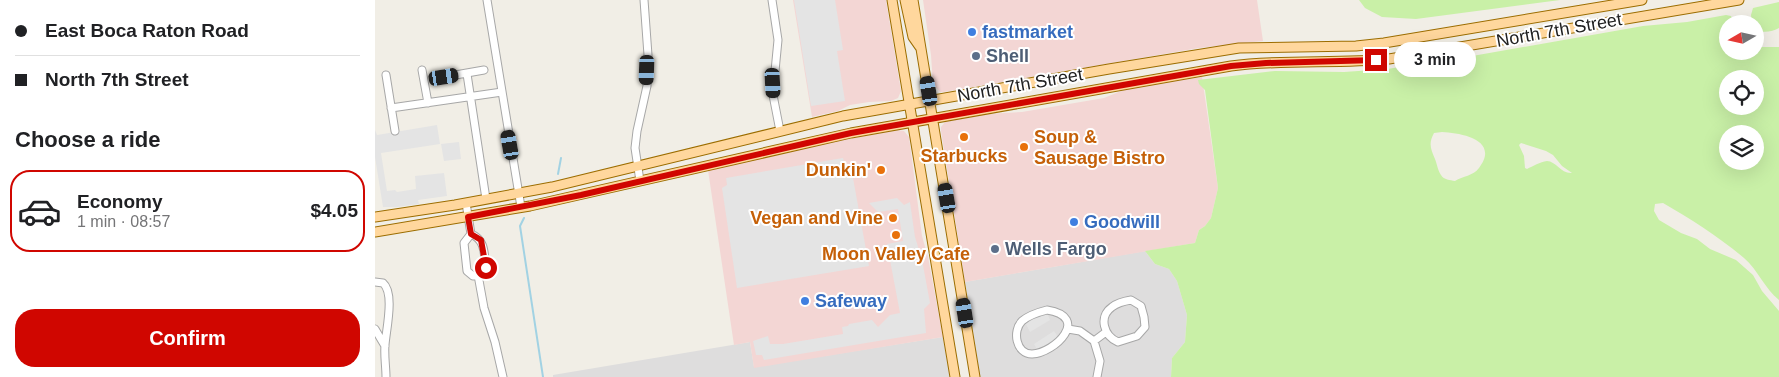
<!DOCTYPE html>
<meta charset="utf-8">
<style>
:root{--surface:#fff;--page:#f2f2f2;--text:#202124;--muted:#757577;--line:#e0e0e0;--accent:#d00600}
body{margin:0;font-family:Arial,sans-serif;background:var(--page);color:var(--text);height:100vh;display:flex;flex-direction:column;font-size:19px;white-space:nowrap}
*{box-sizing:border-box;margin:0}
p{font-size:16px;color:var(--muted)}
.icon{flex:none;width:28px;height:28px;fill:none;stroke:currentColor;stroke-width:2;stroke-linecap:round;stroke-linejoin:round}
.map{position:relative;flex:1;overflow:hidden}
.sheet{display:flex;flex-direction:column;background:var(--surface);width:375px}
.sheet>*{flex:none}
.hud{display:grid;align-content:center;height:110px;padding:0 15px;background:var(--surface)}
.needle{width:32px;rotate:261deg}
.tools{position:absolute;left:1344px;top:15px;display:grid;gap:10px}
.tools a{display:grid;place-items:center;width:45px;height:45px;border-radius:50%;background:var(--surface);box-shadow:0 5px 20px #0002;font-size:25px}
.end{position:absolute;width:22px;height:22px;margin:-11px;border:6px solid #d00600;background:#fff;box-shadow:0 0 0 2px #fff}
.from{border-radius:50%}
.bubble{position:absolute;height:35px;border-radius:18px;background:var(--surface);box-shadow:0 5px 20px #0002;font-size:16px;font-weight:600;line-height:35px;text-align:center}
.car{position:absolute;width:15px;height:30px;margin:-15px -8px;border-radius:6px;box-shadow:0 0 4px 1px #0007;background:linear-gradient(#222 24%,#8ab4d8 0 40%,#222 0 76%,#8ab4d8 0 86%,#222 0)}
.hud b{display:flex;align-items:center;gap:18px;height:48px;font-size:19px}
.hud b+b{border-top:1px solid var(--line)}
.hud i{width:12px;height:12px;background:var(--text)}
ul{padding:0;list-style:none}
li{display:flex;align-items:center;gap:15px;height:82px;margin:0 10px 8px;padding:0 5px;border:2px solid var(--line);border-radius:20px}
li div{flex:1}
li b{display:block;font-size:19px}
li em{font-style:normal;font-weight:600}
li.on{border-color:var(--accent)}
li>.icon{width:45px;height:45px;stroke-width:1.5}
h2{padding:0 15px;font-size:22px;line-height:60px}
.action{display:flex;gap:10px;margin-top:auto;padding:10px 15px}
.action a{flex:1;height:58px;border-radius:20px;background:var(--accent);color:#fff;font-size:20px;font-weight:600;line-height:58px;text-align:center}
main{display:flex;flex:1;min-height:0}
.map>svg:first-child{display:block}
.residential{fill:#dedddd}
.commercial{fill:#f3d6d4}
.grass{fill:#c9f0a7;fill-rule:evenodd}
.parking{fill:#e4e4e4}
.lines{fill:none;stroke-linecap:round;stroke-linejoin:round}
.stream{stroke:#a2d2e3;stroke-width:2}
.minor-casing{stroke:#a7a7a7;stroke-width:9}
.major-casing{stroke:#9c6d00;stroke-width:11}
.minor{stroke:#fff;stroke-width:7}
.major{stroke:#ffd79d;stroke-width:9}
.route{stroke:#d00600;stroke-width:6}
.shop-dot{fill:#3f7fe0;stroke:#fff;stroke-width:2}
.service-dot{fill:#5c6f8a;stroke:#fff;stroke-width:2}
.food-dot{fill:#e8710a;stroke:#fff;stroke-width:2}
.labels{text-anchor:middle;dominant-baseline:central;stroke-width:4;stroke-linejoin:round;paint-order:stroke}
.street-label{font-size:18px;fill:#202020;stroke:#fff}
.shop-label{font-size:18px;font-weight:bold;fill:#366cbe;stroke:#fff;text-anchor:start}
.service-label{font-size:18px;font-weight:bold;fill:#4e5e75;stroke:#fff;text-anchor:start}
.food-label{font-size:18px;font-weight:bold;fill:#c56008;stroke:#fff}
</style>
<main>
<section class="sheet">
<div class="hud">
<b><i class="from"></i>East Boca Raton Road</b>
<b><i></i>North 7th Street</b>
</div>
<h2>Choose a ride</h2>
<ul>
<li class="on"><svg class="icon" aria-label="car" viewBox="0 0 24 24"><path d="M5 17H2v-5l4-1 3-4h7l3 4 3 1v5h-3M9 17h6M6 11h13"/><circle cx="7" cy="17" r="2"/><circle cx="17" cy="17" r="2"/></svg><div><b>Economy</b><p>1 min · 08:57</p></div><em>$4.05</em></li>
</ul>
<div class="action"><a>Confirm</a></div>
</section>
<div class="map">
<svg width="1404" height="377" viewBox="0 0 1404 377">
<rect width="100%" height="100%" fill="#f1eee6"/>
<path class="residential" d="M770 251 780 264 794 269 802 281 812 315 810 342 797 358 796 377H605L590 282Z
M568 337 575 377H178V375L375 342 379 367Z"/>
<path class="commercial" d="M418 0H511L526 91 523 98 516 101 494 102 475 105 463 111 437 117Z
M548 0H882L888 41 824 48 569 92H565L558 84 556 55Z
M827 77 843 188 836 218 830 226 824 230 820 243 590 282 566 131V127L570 122 611 114 647 112 729 98 751 89Z
M522 130 529 131 534 137 547 236 553 257 568 337 379 368 375 342 359 345 333 170 463 141Z"/>
<path class="grass" d="M984 0H1185L1041 19 1007 17 990 8Z
M1404 2V28C1398 32 1387 33 1380 30V24H1377L1376 15 1378 8Z
M1351 15 1356 16 1358 21 1360 20 1361 24H1352V51H1380V47H1404V300C1390 289 1383 270 1369 258 1344 237 1316 219 1288 203L1280 204 1279 211 1284 220 1306 233 1322 239 1335 249 1361 260 1378 275 1387 291 1404 311V377H796L797 358 810 342 812 315 802 281 794 269 780 264 770 251 820 243 824 230 830 226 836 218 843 188 830 90 824 84 823 80 900 71 969 72 1012 69 1086 58 1268 26 1312 22ZM1352 79H1380V106H1352ZM1067 132C1087 133 1125 140 1104 168 1098 176 1088 176 1080 181 1075 180 1069 180 1066 175 1063 171 1062 164 1060 159 1056 149 1053 144 1059 133ZM1352 134H1380V161H1352ZM1146 143 1171 151 1178 155 1187 166 1197 173C1186 174 1181 161 1172 161 1165 162 1158 166 1152 169L1150 168 1149 156 1144 145Z"/>
<path class="parking" d="M419 0H460L468 50 462 51 470 101 436 106Z
M62 125 65 144 6 153 12 191 20 190 22 192 41 189 40 176 69 173 72 196 43 200 44 204 22 207H8L0 157V130L2 135Z
M84 142 86 159 69 161 66 144Z
M468 158 471 170 476 167 494 266 362 288 347 188 352 185 351 178Z
M522 198 529 205 535 202 540 237 547 260 555 303 549 309 551 333 389 360 387 355H381L378 341 393 336 395 344H408L468 334 467 327 473 326 474 324 497 320 503 327 515 315 525 313 512 244 528 241 523 209 503 212 494 203Z
M671 311 675 320 655 332 649 320Z
M679 331 685 340 664 353 659 344Z"/>
<g class="lines">
<path class="stream" d="M183 174 186 158
M149 218 145 226 168 377"/>
<defs>
<path id="minor" d="M112 0 146 207
M397 0 403 40 400 71 398 83V95L405 131
M47 70 53 103
M92 74 111 199
M11 75 20 131
M69 77 109 70
M16 108 127 92
M265 181 260 148 262 131 272 86 273 55 269 0
M91 203 96 234
M96 234C111 240 109 255 111 268L105 275 98 276 92 271 89 243Z
M103 275 109 308 120 342 128 377
M0 282 8 283C20 293 11 330 10 345 9 355 11 367 11 377
M756 300 766 306 769 317 770 327 762 336 743 342C729 336 723 317 737 307 742 303 750 301 756 300Z
M672 310C716 317 680 353 657 354 641 354 637 331 647 321 654 315 664 312 672 310Z
M0 329 10 346
M693 329 705 331 719 341 731 332
M719 341 725 361 722 377"/>
<path id="major" d="M517 0 580 377
M530 0 538 37 545 47
M538 0 600 377
M0 217 80 205 177 187 468 116 734 69 864 48 981 46 1009 43 1267 0
M0 232 155 206 476 133 856 66C909 59 962 64 1014 59L1364 0"/>
</defs>
<use href="#minor" class="minor-casing"/>
<use href="#major" class="major-casing"/>
<use href="#minor" class="minor"/>
<use href="#major" class="major"/>
</g>
<g class="lines">
<path class="route" d="M111 268 106 240 96 234 93 217 206 195 476 133 856 66 891 63 1001 60"/>
</g>
<g class="shop-dot">
<circle cx="597" cy="32" r="5"/>
<circle cx="699" cy="222" r="5"/>
<circle cx="430" cy="301" r="5"/>
</g>
<g class="service-dot">
<circle cx="601" cy="56" r="5"/>
<circle cx="620" cy="249" r="5"/>
</g>
<g class="food-dot">
<circle cx="589" cy="137" r="5"/>
<circle cx="649" cy="147" r="5"/>
<circle cx="506" cy="170" r="5"/>
<circle cx="518" cy="218" r="5"/>
<circle cx="521" cy="235" r="5"/>
</g>
<g class="labels">
<g class="street-label">
<text transform="translate(1184 30) rotate(-10)">North 7th Street</text>
<text transform="translate(645 85) rotate(-10)">North 7th Street</text>
</g>
<g class="shop-label">
<text x="607" y="32">fastmarket</text>
<text x="709" y="222">Goodwill</text>
<text x="440" y="301">Safeway</text>
</g>
<g class="service-label">
<text x="611" y="56">Shell</text>
<text x="630" y="249">Wells Fargo</text>
</g>
<g class="food-label">
<text x="659" y="137" text-anchor="start">Soup &amp;<tspan x="659" dy="21">Sausage Bistro</tspan></text>
<text x="589" y="156">Starbucks</text>
<text x="496" y="170" text-anchor="end">Dunkin'</text>
<text x="508" y="218" text-anchor="end">Vegan and Vine</text>
<text x="521" y="254">Moon Valley Cafe</text>
</g>
</g>
</svg>
<div class="tools">
<a><svg class="needle" viewBox="-14 -14 28 28"><path d="M0-13l5 13h-10z" fill="#e53935"/><path d="M0 13l5-13h-10z" fill="#757577"/></svg></a>
<a><svg class="icon" aria-label="locate" viewBox="0 0 24 24"><circle cx="12" cy="12" r="6"/><path d="M12 2v4M12 18v4M2 12h4M18 12h4"/></svg></a>
<a><svg class="icon" aria-label="layers" viewBox="0 0 24 24"><path d="M12 4l9 5-9 5-9-5zM3 14l9 5 9-5"/></svg></a>
</div>
<i class="end from" style="left:111px;top:268px"></i>
<i class="end" style="left:1001px;top:60px"></i>
<div class="bubble" style="left:1019px;top:42px;width:82px">3 min</div>
<i class="car" style="left:272px;top:70px;rotate:182deg"></i>
<i class="car" style="left:69px;top:77px;rotate:81deg"></i>
<i class="car" style="left:398px;top:83px;rotate:177deg"></i>
<i class="car" style="left:554px;top:91px;rotate:351deg"></i>
<i class="car" style="left:135px;top:145px;rotate:350deg"></i>
<i class="car" style="left:572px;top:198px;rotate:350deg"></i>
<i class="car" style="left:590px;top:313px;rotate:351deg"></i>
</div>
</main>
